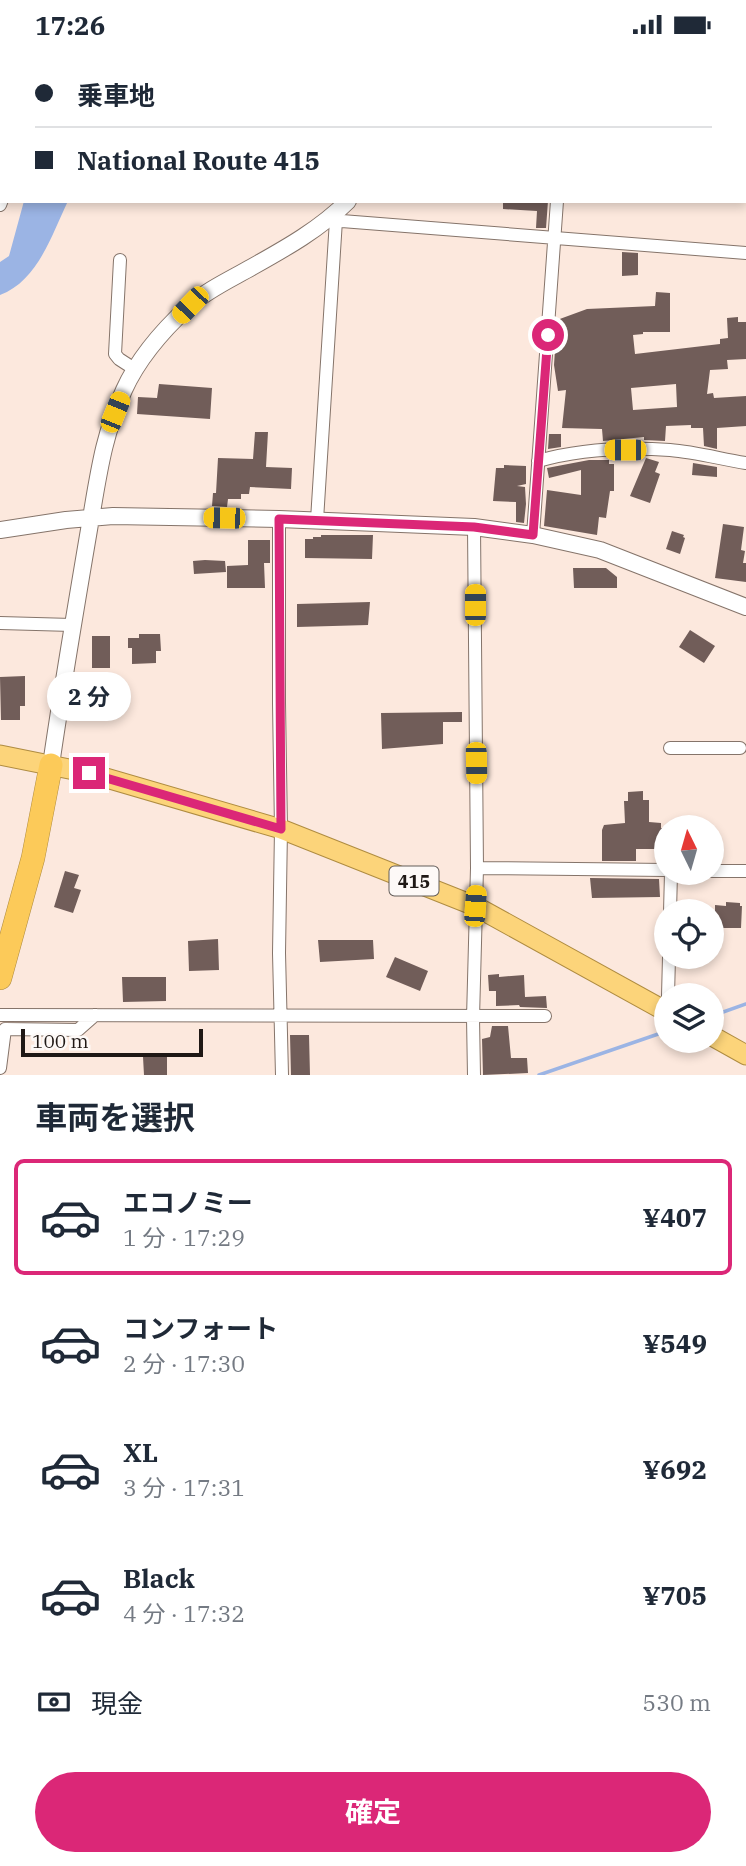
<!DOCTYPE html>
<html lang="ja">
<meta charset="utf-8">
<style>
:root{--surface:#fff;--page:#f2f2f3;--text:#1f2937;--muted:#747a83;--line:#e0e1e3;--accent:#db2777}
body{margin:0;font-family:"IBM Plex Serif","Noto Sans JP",serif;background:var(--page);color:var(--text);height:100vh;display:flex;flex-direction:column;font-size:26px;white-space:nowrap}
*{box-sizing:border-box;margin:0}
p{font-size:23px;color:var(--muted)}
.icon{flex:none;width:38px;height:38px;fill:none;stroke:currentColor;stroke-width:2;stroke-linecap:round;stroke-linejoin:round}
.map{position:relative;height:1026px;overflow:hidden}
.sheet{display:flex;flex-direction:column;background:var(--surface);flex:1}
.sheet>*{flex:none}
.hud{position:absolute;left:0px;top:0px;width:747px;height:154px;box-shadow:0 4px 10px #0003;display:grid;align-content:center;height:154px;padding:0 35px;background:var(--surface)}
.needle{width:46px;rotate:355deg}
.tools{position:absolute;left:654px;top:766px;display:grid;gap:14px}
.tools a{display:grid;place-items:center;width:70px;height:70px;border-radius:50%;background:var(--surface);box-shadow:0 4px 10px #0003;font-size:35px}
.scale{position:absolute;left:21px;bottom:18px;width:182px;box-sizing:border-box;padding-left:7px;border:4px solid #1f1815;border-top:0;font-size:19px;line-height:24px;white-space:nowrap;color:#1f1815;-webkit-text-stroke:5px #fdf9f7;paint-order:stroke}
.end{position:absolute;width:32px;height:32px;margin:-16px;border:9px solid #db2777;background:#fff;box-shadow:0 0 0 4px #fff}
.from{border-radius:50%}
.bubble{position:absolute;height:49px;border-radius:24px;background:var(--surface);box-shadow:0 4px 10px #0003;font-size:23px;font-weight:700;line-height:49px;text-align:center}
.car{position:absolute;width:21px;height:42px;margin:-21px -10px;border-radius:9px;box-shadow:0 0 5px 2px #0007;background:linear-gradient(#f5c518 24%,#345 0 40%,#f5c518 0 76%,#345 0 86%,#f5c518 0)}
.hud b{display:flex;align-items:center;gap:24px;height:66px;font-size:26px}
.hud b+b{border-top:2px solid var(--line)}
.hud i{width:18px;height:18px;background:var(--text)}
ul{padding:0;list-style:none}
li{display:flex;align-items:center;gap:21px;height:116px;margin:0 14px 10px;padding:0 21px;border:4px solid transparent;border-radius:10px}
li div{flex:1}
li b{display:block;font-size:26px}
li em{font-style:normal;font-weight:700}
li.current{border-color:var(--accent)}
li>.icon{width:63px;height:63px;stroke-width:1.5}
h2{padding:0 35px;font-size:32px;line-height:84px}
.pay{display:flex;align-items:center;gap:18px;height:77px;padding:0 35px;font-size:26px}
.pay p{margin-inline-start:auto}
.button{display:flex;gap:14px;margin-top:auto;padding:14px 35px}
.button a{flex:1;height:80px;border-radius:42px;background:var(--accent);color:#fff;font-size:28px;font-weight:700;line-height:80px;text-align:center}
.status{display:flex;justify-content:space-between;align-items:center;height:49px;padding:0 35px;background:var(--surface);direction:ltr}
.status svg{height:19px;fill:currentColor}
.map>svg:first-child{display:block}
.water{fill:#9bb4e4}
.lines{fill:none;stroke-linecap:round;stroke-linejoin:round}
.stream{stroke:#9bb4e4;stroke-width:3.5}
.building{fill:#715d59;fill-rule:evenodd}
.minor-casing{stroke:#85746a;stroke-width:14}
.tertiary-casing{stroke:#85746a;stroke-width:18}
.trunk-casing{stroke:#af8c41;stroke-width:21}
.motorway-casing{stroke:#af8c41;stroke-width:24}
.minor{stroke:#fff;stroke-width:12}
.tertiary{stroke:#fff;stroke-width:16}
.trunk{stroke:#fcd47a;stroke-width:19}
.motorway{stroke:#fcca59;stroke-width:23}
.route{stroke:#db2777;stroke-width:9}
.labels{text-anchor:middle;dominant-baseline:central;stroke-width:7;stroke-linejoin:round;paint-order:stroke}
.shield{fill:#fdf9f7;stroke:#625c59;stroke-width:2}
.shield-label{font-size:18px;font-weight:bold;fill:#1f1815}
</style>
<div class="status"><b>17:26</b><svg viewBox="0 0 49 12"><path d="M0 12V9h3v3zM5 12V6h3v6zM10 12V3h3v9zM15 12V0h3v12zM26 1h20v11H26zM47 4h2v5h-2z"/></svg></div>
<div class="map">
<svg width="746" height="1026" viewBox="0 0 746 1026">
<rect width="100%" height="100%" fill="#fce8dd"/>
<path class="water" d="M24 152H68C52 185 38 232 0 246V213L9 207Z"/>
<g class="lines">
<path class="stream" d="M712 967 746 955
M539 1026 667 982"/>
</g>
<path class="building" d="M503 152H548L546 179H536L537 162 503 160Z
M622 203 638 204V226L622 227Z
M656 243 670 244V283H643V285L633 286 635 305 720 295V290L728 289 727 269 738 268V273H746V310L727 311 728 320 710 321 707 345 713 344 714 349 746 347V377L717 379V400L704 397 703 379H691V376L666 377 665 392 644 391V388L603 392 602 380 562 379 566 341 558 342 554 316 556 286 562 285 557 271 587 260 655 257ZM676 335 677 358 633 361 631 339Z
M159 335 212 339 210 370 137 365 138 348 157 349Z
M255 383H268L266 418 292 419 291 440 250 438 249 445H241V450H228L227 458 212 457 213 444H216L218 409 253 410Z
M549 385H561V398L548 400Z
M646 409 659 413 655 423 660 425 650 454 630 447Z
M589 411H609V415H614V442H610L606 469 599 468 597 486 544 477 547 441 581 446V421L549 429 547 419Z
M693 414 717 418V428L692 426Z
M504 416 526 417V435L517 437 525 438 526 455 524 474 516 473V453L493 452 496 419H504Z
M723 475 744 478 741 501 745 502 743 514H746V533L715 529Z
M672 482 684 486 683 488 685 489 680 505 666 500Z
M321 486H373L372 510 305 509V490H313V488H321Z
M248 491H270V514H264L265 539H227V517L248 516Z
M205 511 225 512 226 523 194 525 193 512Z
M573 519H606L617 528V539H574Z
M370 553 368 576 297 578V555Z
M690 581 715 597 704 614 679 598Z
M139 585H160L161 602H156V614L132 615V599H128V589H139Z
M92 587H110V619H92Z
M25 627V657H20V671H1L0 628Z
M462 663V673H443V695L382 700 381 664Z
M643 742V751H649V773L661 774V779H663L664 795H655V800H636V812H602V781L604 776 625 774 624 752H628V743Z
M65 822 79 826 74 839 81 841 73 864 54 858Z
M590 829 659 830 660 848 592 849Z
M726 853 740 854V857H742L741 879H715V856L726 857Z
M218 890 219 921 189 922 188 892Z
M318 891H373L374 910 320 913Z
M395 908 428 922 420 942 386 928Z
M499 925V928L524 926 525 948 546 947 547 959 520 958 519 956 496 957V942H489L488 926Z
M122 928H166V952L123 953Z
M492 977H508L511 1009H527L528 1024 483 1026 482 990 490 988Z
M290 986H309L310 1026H291Z
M167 1007V1026H144L143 1008Z"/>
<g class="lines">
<defs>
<path id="minor" d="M564 0V2
M176 2 179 0
M0 156 2 151
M329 171 746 204
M120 211 115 305 119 310 136 321
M538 412C580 400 627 398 670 401 695 403 721 410 746 414
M279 470V654L281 780 279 904 282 1026
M317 471 336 171
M533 486 557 152
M0 574 72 576
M670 699H740
M477 819 667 821
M712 822H746
M670 863 671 824
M668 947 669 908
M0 966 545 967
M0 1019 5 980 78 981 95 966
M474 1026 473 969 477 819 474 478"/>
<path id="tertiary" d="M429 2V0
M0 481 66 471 113 467 279 470 474 478 533 486 600 501 746 558
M51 716C63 633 77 551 91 469 99 422 104 385 124 341 138 310 164 280 189 257 207 241 231 230 252 218 286 199 320 180 348 152"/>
<path id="trunk" d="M0 706 89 724 281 780 475 857 667 963
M712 987 746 1006"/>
<path id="motorway" d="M0 929 33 809 51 716"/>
</defs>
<use href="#minor" class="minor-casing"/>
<use href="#tertiary" class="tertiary-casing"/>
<use href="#trunk" class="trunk-casing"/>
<use href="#motorway" class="motorway-casing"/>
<use href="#minor" class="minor"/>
<use href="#tertiary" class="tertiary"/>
<use href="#trunk" class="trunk"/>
<use href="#motorway" class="motorway"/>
</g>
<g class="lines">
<path class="route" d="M89 724 281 780 279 470 474 478 533 486 548 286"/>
</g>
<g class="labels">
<rect class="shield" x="389.5" y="817.5" width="49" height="29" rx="5"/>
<g class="shield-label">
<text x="414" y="832">415</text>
</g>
</g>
</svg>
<div class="tools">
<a><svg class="needle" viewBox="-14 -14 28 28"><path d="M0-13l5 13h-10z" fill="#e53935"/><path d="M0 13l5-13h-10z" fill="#747a83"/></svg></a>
<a><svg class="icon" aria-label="locate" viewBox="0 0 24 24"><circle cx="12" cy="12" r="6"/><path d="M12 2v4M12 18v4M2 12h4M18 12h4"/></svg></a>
<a><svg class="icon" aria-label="layers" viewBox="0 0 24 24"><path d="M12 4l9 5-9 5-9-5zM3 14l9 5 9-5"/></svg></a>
</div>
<div class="scale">100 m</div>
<i class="end from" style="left:548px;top:286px"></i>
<i class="end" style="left:89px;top:724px"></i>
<div class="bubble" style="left:47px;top:623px;width:84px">2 分</div>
<i class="car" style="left:190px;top:256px;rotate:224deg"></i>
<i class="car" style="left:115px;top:363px;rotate:22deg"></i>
<i class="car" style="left:625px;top:401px;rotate:270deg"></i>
<i class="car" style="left:224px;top:469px;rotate:271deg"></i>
<i class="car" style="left:475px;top:556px;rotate:0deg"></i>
<i class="car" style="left:476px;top:714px;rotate:179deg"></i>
<i class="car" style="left:475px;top:857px;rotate:4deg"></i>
<div class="hud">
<b><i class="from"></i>乗車地</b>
<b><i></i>National Route 415</b>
</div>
</div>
<section class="sheet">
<h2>車両を選択</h2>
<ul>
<li class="current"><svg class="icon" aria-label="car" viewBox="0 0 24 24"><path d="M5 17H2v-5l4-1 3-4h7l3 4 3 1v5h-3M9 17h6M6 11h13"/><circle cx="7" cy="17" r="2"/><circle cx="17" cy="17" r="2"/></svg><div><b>エコノミー</b><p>1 分 · 17:29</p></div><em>¥407</em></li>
<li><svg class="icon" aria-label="car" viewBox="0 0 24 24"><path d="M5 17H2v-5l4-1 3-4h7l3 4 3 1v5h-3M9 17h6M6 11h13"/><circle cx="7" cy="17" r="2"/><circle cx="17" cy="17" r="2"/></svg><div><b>コンフォート</b><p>2 分 · 17:30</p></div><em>¥549</em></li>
<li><svg class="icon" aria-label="car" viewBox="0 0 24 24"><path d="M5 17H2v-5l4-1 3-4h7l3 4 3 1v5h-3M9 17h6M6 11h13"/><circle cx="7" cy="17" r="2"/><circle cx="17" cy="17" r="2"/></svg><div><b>XL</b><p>3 分 · 17:31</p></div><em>¥692</em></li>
<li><svg class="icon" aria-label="car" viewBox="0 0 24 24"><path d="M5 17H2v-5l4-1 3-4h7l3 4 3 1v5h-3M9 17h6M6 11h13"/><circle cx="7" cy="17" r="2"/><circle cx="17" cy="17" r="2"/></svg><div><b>Black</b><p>4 分 · 17:32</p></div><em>¥705</em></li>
</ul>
<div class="pay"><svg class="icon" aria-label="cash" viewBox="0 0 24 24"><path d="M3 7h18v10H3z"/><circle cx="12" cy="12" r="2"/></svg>現金<p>530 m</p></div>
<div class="button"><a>確定</a></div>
</section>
